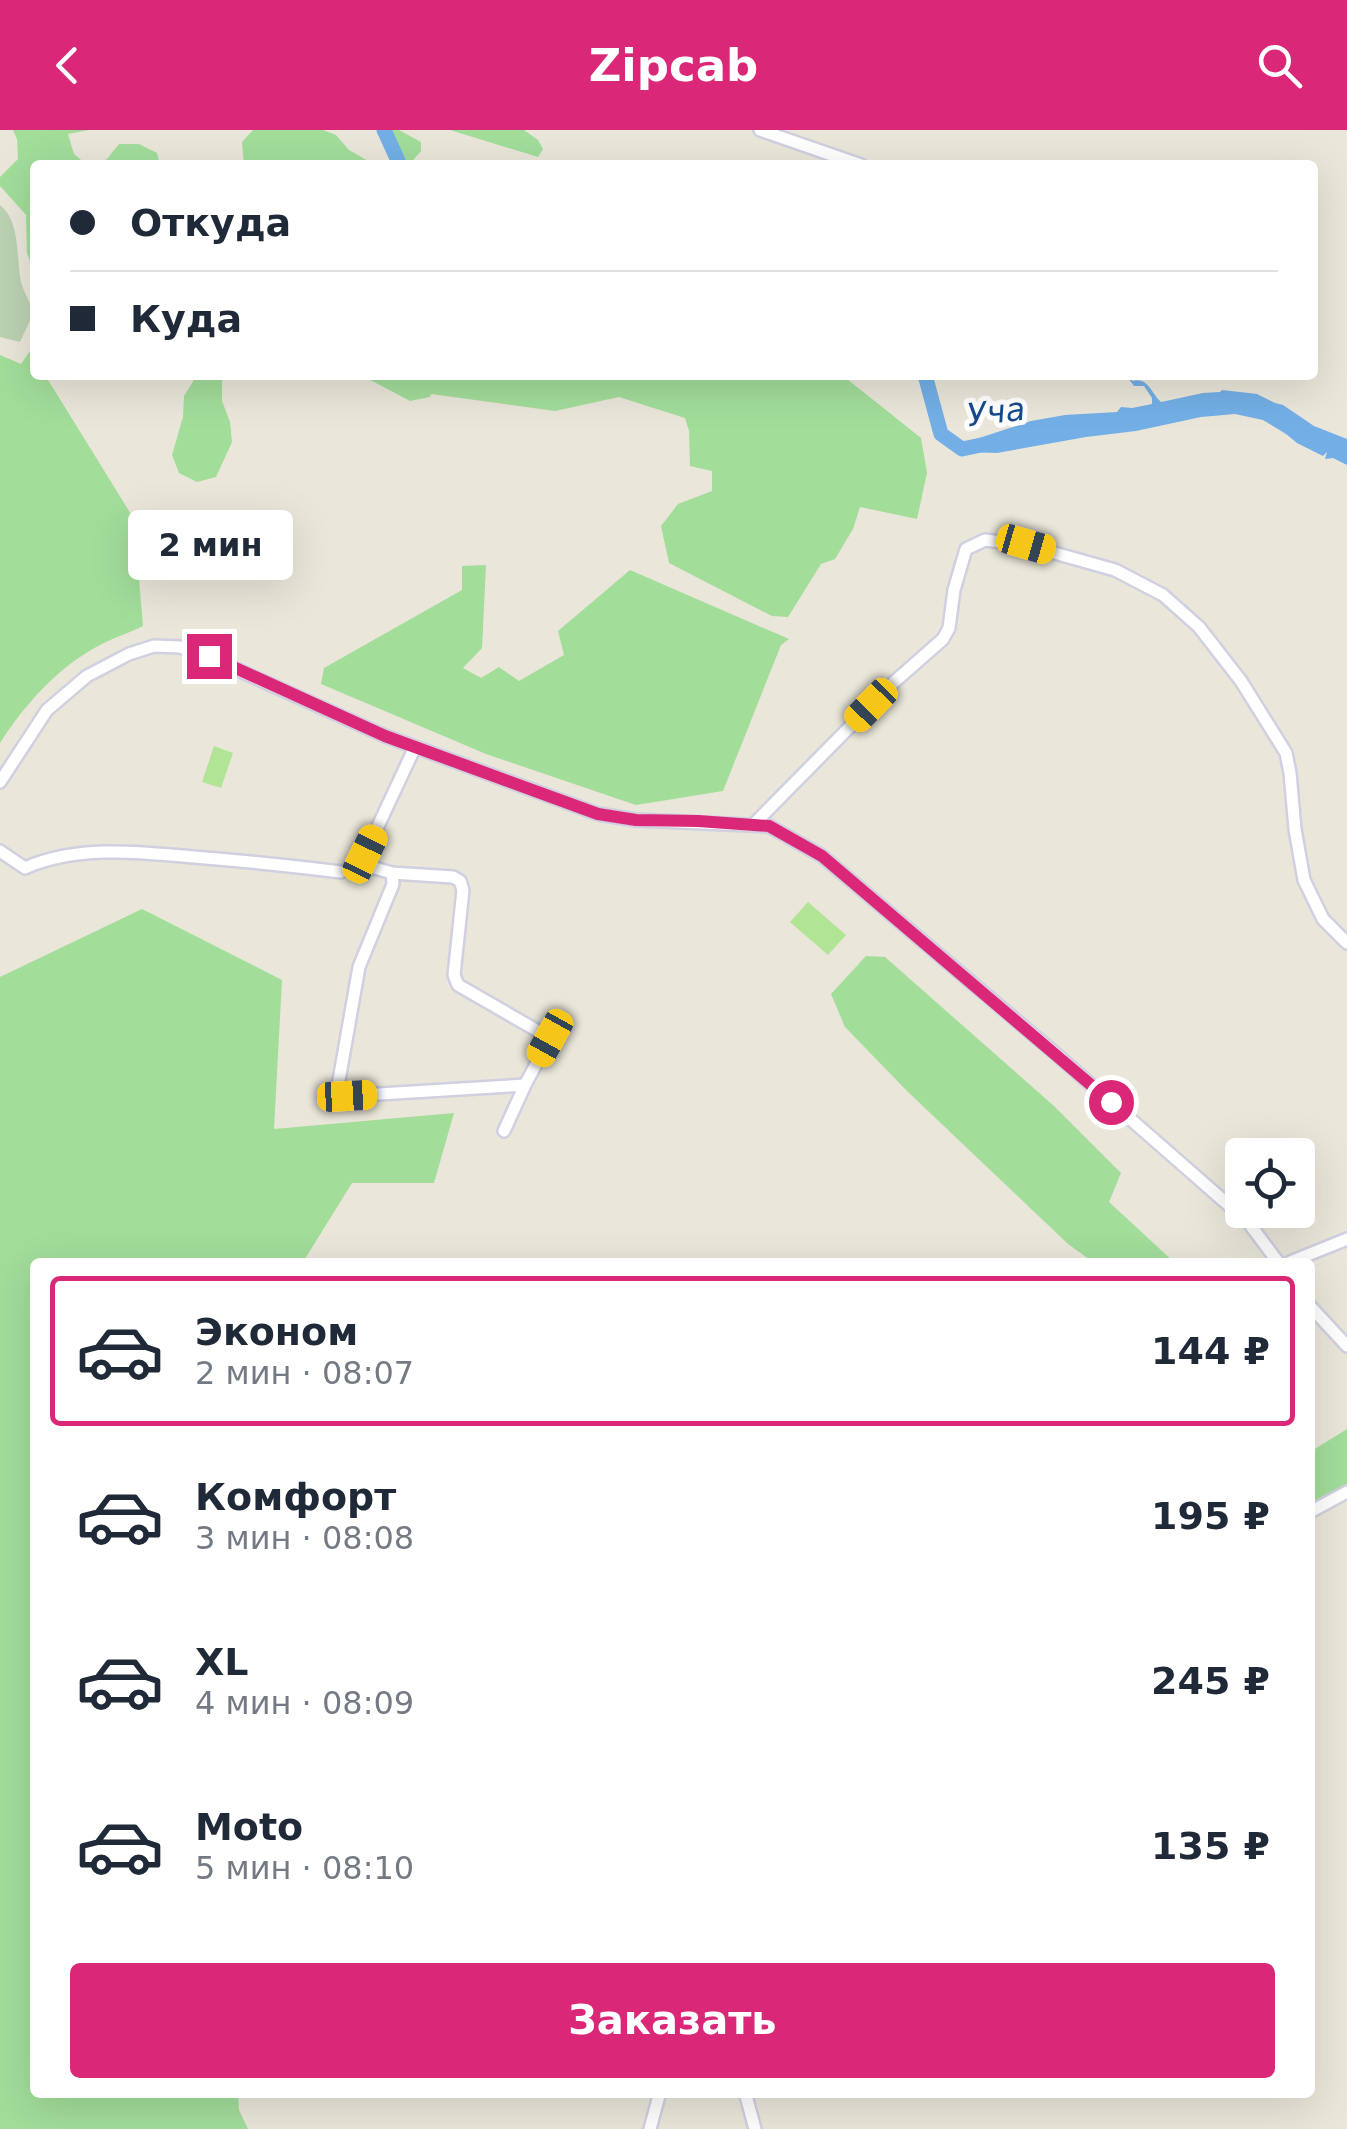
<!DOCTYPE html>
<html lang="ru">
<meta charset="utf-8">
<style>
:root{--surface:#fff;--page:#f6f6f7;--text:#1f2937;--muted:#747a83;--line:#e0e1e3;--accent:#db2777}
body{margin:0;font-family:"DejaVu Sans",sans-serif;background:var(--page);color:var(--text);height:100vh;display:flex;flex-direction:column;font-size:38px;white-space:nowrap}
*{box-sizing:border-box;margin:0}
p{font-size:32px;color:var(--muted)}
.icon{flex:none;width:55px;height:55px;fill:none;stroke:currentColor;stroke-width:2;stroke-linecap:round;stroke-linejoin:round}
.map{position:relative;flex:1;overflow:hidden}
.panel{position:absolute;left:30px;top:1128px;width:1285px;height:840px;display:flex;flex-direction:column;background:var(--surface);border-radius:10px;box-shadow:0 10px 40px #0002}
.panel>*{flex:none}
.guide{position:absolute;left:30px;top:30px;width:1288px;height:220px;border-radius:10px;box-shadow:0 10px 40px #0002;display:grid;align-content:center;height:220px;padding:0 40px;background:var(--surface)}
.buttons{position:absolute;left:1225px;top:1008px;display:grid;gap:20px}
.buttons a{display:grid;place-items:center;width:90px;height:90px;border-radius:10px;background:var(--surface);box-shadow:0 10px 40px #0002;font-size:50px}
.end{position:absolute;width:45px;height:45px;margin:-22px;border:12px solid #db2777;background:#fff;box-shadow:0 0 0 5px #fff}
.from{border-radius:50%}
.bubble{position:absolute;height:70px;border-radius:10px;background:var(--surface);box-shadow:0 10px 40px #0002;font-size:32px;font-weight:700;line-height:70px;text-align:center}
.car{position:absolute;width:30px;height:60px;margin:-30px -15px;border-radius:12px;box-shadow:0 0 8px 2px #0007;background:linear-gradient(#f5c518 24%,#345 0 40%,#f5c518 0 76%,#345 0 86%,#f5c518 0)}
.guide b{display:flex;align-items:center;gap:35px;height:95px;font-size:38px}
.guide b+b{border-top:2px solid var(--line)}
.guide i{width:25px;height:25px;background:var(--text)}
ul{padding:18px 0 0;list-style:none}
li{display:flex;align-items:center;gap:30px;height:150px;margin:0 20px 15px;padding:0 20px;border:5px solid transparent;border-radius:10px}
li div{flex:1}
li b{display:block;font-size:38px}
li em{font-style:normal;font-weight:700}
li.current{border-color:var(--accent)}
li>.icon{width:90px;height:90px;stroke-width:1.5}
.cta{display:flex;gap:20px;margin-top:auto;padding:20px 40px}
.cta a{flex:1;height:115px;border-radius:10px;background:var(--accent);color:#fff;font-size:40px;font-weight:700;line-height:115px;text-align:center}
header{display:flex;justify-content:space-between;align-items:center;height:130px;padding:0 40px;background:var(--accent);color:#fff;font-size:45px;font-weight:700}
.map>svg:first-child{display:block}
.green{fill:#a2dd9a}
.cemetery{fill:#bbd2b2}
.pitch{fill:#b2e496}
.water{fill:#73afe6}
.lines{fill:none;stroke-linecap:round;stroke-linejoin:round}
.river{stroke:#73afe6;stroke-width:15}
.minor-casing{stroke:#d0d0e0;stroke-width:16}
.minor{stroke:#fff;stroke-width:11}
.route{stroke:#db2777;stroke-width:12}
.labels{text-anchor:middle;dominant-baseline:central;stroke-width:10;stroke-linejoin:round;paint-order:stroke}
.water-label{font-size:32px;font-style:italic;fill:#154b8e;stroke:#fff}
</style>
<header><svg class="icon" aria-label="back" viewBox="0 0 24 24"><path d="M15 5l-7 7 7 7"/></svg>Zipcab<svg class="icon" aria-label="search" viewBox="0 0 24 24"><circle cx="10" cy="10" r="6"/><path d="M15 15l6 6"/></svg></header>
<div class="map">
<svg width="1347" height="1999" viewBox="0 0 1347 1999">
<rect width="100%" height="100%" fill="#eae6da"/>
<path class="green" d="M13 0H89L68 4 74 24 87 35H35V144L27 123 26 85 0 56V47L18 29 17 9Z
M253 0H323L336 5 349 20 375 35H244L242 12Z
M386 0H399L421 12V21L414 29V35H402Z
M450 0H524L538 10 543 19 538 27Z
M119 14H139L157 23 160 35H92L107 29Z
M30 221 35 229V245H45L134 389 143 496C129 503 113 508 100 515 58 537 25 574 0 613V225L21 234Z
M197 245H222V271L230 292 232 312 216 347 197 352 179 343 172 325 183 287 184 266Z
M361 245H842L921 308 927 343 917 389 860 377 853 399 835 429 821 434 788 487 772 486 669 433 661 396 678 374 712 361V341L690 336 689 301 685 288 619 267 555 281 431 264 430 267 410 271Z
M486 435 482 518 463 538 481 548 499 537 519 551 564 525 558 501 630 440 789 509 781 515 723 661 636 675 486 624 321 554 324 538 462 460V436Z
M142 779 282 850 274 999 454 983 434 1053H352L303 1132H35V1962L238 1963 239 1980 248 1999H0V847Z
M866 826 885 827 1054 976 1121 1043 1109 1072 1174 1132H1093L1068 1114 907 961 845 897 831 864Z
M1347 1299V1354L1310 1373V1322Z"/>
<path class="cemetery" d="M0 75C21 92 16 127 21 152 24 162 30 173 34 182L20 212 0 207Z"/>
<path class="pitch" d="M214 616 233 623 221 658 202 652Z
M808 772 846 805 828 825 790 792Z"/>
<path class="water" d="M1128 248 1133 251C1148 247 1151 263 1161 272L1203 263 1220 262 1222 260 1257 264 1275 273 1283 275 1314 296 1347 309V335L1333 328 1325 329 1327 322 1323 326 1297 313 1286 304 1263 290 1235 284 1201 287 1136 301 1086 307 997 323 966 322 967 312 1031 291 1065 285 1117 282 1121 277 1132 278 1152 274V268L1144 256H1134Z"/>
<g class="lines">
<path class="river" d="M384 0 400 35
M925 245 941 304 962 319 986 314"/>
<defs>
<path id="minor" d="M760 0 861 35
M415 617 365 724 368 736 392 743 393 754 359 837 338 956 347 966 525 955 504 1001
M0 652 47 580 87 546 129 524 154 516 180 517 209 527 385 606 598 684 636 690 769 696 822 726 1056 924 1248 1092 1278 1132
M754 694 893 553 943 509 949 498 954 460 966 419 985 410 1026 415 1115 440 1163 465 1199 497 1241 551 1286 623 1290 643 1295 699 1304 750 1323 789 1347 813
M0 721 25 738C77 715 138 722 194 727 243 731 292 736 341 742
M392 743 453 747 460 751 463 760 454 845 458 855 550 908 525 955
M1290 1132 1347 1109
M1310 1176 1347 1216
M1310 1382 1347 1362
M745 1962 755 1999
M650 1999 660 1962"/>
</defs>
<use href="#minor" class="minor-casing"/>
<use href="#minor" class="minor"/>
</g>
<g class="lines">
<path class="route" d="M209 526 385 606 598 684 636 690 698 691 769 696 822 726 1111 972"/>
</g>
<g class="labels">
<g class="water-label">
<text transform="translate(996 282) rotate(-7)">Уча</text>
</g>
</g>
</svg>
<div class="buttons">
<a><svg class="icon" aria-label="locate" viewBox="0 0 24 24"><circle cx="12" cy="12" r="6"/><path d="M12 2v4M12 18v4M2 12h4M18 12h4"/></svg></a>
</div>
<i class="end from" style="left:1111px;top:972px"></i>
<i class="end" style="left:209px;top:526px"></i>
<div class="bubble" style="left:128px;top:380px;width:165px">2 мин</div>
<i class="car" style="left:1026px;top:414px;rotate:106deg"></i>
<i class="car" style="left:871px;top:575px;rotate:224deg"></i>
<i class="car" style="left:365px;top:724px;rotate:26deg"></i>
<i class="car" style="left:550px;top:908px;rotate:209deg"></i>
<i class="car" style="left:347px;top:966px;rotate:87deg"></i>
<div class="guide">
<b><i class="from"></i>Откуда</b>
<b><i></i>Куда</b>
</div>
<section class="panel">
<ul>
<li class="current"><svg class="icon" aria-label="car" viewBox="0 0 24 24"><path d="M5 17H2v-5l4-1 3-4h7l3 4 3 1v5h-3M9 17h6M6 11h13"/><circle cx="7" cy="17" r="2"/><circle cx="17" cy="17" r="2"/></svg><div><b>Эконом</b><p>2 мин · 08:07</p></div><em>144 ₽</em></li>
<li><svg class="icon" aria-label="car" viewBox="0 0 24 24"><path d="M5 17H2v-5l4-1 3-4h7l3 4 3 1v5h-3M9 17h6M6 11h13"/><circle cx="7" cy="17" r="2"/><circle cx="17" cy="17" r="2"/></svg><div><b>Комфорт</b><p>3 мин · 08:08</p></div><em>195 ₽</em></li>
<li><svg class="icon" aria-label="car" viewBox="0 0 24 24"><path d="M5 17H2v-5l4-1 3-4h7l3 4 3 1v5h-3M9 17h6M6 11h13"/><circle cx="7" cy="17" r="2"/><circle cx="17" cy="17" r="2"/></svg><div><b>XL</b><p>4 мин · 08:09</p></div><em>245 ₽</em></li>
<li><svg class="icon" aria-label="car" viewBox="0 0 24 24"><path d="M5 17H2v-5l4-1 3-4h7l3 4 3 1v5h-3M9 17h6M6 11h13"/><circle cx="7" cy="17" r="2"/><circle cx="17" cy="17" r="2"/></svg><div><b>Moto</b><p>5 мин · 08:10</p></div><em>135 ₽</em></li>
</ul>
<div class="cta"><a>Заказать</a></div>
</section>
</div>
